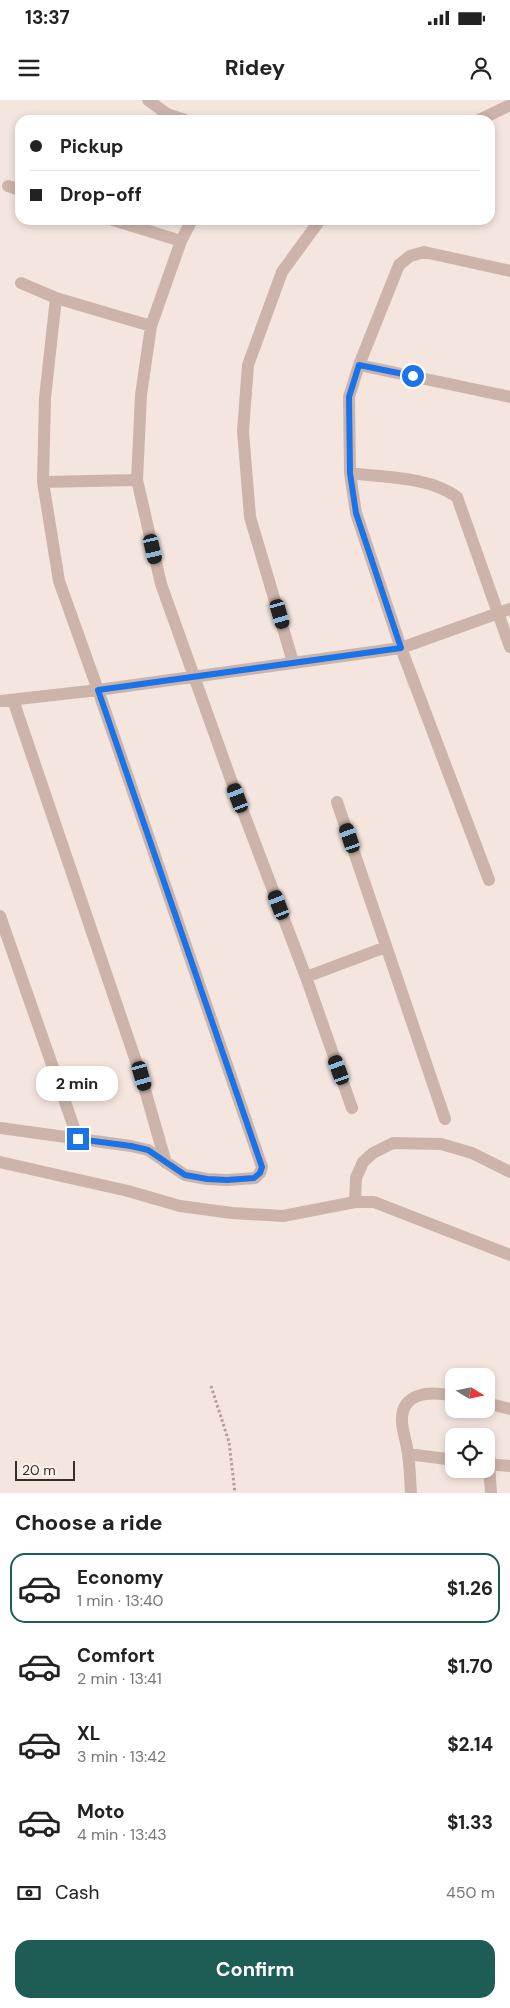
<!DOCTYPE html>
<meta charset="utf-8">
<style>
:root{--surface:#fff;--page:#f2f2f2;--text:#222;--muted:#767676;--line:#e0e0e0;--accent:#1e5d55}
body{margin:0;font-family:"DM Sans",sans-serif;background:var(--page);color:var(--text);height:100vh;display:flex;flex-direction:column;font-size:19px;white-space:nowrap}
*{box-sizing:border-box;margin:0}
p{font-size:16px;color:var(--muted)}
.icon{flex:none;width:28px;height:28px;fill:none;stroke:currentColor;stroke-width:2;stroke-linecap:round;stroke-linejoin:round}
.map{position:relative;height:1393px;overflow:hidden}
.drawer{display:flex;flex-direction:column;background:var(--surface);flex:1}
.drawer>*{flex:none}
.hud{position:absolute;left:15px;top:15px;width:480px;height:110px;border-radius:15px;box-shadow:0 2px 8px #0003;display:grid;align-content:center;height:110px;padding:0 15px;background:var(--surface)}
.needle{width:32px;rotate:100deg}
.tools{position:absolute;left:445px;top:1268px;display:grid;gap:10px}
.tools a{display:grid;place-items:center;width:50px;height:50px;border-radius:10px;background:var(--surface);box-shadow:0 2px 8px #0003;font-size:25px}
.scale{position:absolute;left:15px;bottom:12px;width:60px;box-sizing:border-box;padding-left:5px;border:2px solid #3a2c2a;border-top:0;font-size:14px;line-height:18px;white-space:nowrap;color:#3a2c2a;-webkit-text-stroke:4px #fbf1ec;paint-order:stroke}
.end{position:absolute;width:22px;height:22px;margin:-11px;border:6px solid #1a73e8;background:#fff;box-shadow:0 0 0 2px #fff}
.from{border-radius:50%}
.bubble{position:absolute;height:35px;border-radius:15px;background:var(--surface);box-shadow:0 2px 8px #0003;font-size:16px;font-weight:700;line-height:35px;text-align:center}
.car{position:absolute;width:15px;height:30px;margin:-15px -8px;border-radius:6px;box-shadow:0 0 4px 1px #0007;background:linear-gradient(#222 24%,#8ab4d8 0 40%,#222 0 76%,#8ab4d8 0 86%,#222 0)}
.hud b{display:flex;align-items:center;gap:18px;height:48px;font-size:19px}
.hud b+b{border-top:1px solid var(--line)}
.hud i{width:12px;height:12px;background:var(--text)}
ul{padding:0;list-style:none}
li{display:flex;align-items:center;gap:15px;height:70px;margin:0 10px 8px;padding:0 5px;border:2px solid transparent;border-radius:15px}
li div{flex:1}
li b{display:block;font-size:19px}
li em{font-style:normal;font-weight:700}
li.current{border-color:var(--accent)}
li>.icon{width:45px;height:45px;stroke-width:1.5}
h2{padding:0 15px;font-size:22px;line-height:60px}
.pay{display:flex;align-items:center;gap:12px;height:55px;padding:0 15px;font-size:19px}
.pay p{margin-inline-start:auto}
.cta{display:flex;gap:10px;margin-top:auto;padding:10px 15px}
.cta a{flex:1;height:58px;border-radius:15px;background:var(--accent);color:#fff;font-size:20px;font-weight:700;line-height:58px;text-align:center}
.status{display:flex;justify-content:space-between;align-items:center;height:35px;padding:0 25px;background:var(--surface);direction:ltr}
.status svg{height:14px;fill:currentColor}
header{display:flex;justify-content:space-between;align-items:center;height:65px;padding:0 15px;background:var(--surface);font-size:22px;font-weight:700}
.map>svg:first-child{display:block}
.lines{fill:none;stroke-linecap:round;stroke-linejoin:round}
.path{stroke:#b99d95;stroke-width:3;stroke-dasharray:2.5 2.5;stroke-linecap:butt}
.minor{stroke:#cdb4ab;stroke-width:12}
.route{stroke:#1a73e8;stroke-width:6}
</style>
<div class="status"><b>13:37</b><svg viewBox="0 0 49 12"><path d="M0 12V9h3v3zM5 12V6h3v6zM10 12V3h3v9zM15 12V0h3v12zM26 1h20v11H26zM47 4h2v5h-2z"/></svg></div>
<header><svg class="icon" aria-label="menu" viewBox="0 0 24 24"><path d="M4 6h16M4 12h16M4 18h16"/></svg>Ridey<svg class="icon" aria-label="person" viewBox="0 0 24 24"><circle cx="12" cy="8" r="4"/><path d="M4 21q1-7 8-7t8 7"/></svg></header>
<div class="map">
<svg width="510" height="1393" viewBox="0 0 510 1393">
<rect width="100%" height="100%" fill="#f4e6df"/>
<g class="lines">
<path class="path" d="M211 1286 229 1342 235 1393"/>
<path class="minor" d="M148 0 167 14 185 20
M479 20 510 5
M8 86 20 90
M113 120 181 141
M192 120 181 141 151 226 141 295 137 380 161 484 231 680 306 877 352 1008
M21 183 56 198 151 226
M359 265 510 297
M350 373C386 378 428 376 457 397L510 547
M43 382 137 380
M293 562 250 417 243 331 248 265 282 172 320 120
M13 600 141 976 166 1063
M0 601 98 590 401 548 510 509
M337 702 445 1019
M489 780 401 548 356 413 350 373 349 297 359 265 399 165 410 156 424 152 510 171
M0 816 78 1039
M306 877 386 847
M0 1028 131 1046 148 1050 185 1075 207 1079 227 1080 255 1078 260 1073 262 1067 98 590 59 481 43 382 45 298 56 198
M0 1062 128 1091 180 1106 232 1113 283 1116 355 1102H374L510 1155
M355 1102 356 1078 363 1062 373 1053 393 1043 441 1044 472 1053 510 1072
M486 1303 510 1309
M408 1354 454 1360
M486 1364 510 1366
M489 1364 491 1393
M411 1393C410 1380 410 1367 408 1354 407 1344 403 1333 402 1323 400 1291 431 1291 454 1296"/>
</g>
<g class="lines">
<path class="route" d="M78 1039 131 1046 148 1050 185 1075 207 1079 227 1080 254 1078 260 1073 262 1067 98 590 401 548 356 413 350 373 349 297 359 265 413 276"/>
</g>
</svg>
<div class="tools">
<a><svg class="needle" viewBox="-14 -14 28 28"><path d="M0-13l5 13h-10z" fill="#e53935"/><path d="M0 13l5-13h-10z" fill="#767676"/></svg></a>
<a><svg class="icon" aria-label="locate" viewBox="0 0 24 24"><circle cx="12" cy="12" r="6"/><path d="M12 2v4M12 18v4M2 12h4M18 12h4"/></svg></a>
</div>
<div class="scale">20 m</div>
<i class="end from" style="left:413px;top:276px"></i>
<i class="end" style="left:78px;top:1039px"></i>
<div class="bubble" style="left:36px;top:966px;width:82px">2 min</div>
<i class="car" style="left:153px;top:449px;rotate:167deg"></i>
<i class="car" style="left:280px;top:514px;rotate:164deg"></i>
<i class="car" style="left:238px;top:698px;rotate:339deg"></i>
<i class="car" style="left:350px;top:738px;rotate:341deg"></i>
<i class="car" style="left:279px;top:805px;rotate:339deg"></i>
<i class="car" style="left:339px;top:970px;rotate:340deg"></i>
<i class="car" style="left:142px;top:976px;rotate:164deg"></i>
<div class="hud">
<b><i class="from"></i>Pickup</b>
<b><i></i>Drop-off</b>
</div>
</div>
<section class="drawer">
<h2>Choose a ride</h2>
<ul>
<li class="current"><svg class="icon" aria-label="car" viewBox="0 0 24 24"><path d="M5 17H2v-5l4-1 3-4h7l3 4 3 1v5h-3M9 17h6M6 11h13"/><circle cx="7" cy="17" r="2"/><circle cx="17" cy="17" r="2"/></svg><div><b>Economy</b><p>1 min · 13:40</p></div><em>$1.26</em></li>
<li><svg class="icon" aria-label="car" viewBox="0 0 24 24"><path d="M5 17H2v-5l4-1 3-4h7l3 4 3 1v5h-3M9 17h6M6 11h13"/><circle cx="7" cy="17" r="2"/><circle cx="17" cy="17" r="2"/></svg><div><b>Comfort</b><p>2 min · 13:41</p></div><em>$1.70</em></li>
<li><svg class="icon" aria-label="car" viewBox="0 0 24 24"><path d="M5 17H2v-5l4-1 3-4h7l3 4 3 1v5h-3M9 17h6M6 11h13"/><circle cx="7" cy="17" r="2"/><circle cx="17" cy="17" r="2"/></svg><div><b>XL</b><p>3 min · 13:42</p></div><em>$2.14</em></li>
<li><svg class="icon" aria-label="car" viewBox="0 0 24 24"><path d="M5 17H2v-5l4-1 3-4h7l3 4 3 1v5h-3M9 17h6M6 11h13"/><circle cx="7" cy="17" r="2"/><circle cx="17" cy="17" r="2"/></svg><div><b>Moto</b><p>4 min · 13:43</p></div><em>$1.33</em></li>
</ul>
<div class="pay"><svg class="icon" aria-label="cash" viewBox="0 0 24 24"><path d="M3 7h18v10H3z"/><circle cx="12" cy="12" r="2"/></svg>Cash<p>450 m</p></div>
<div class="cta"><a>Confirm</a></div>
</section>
